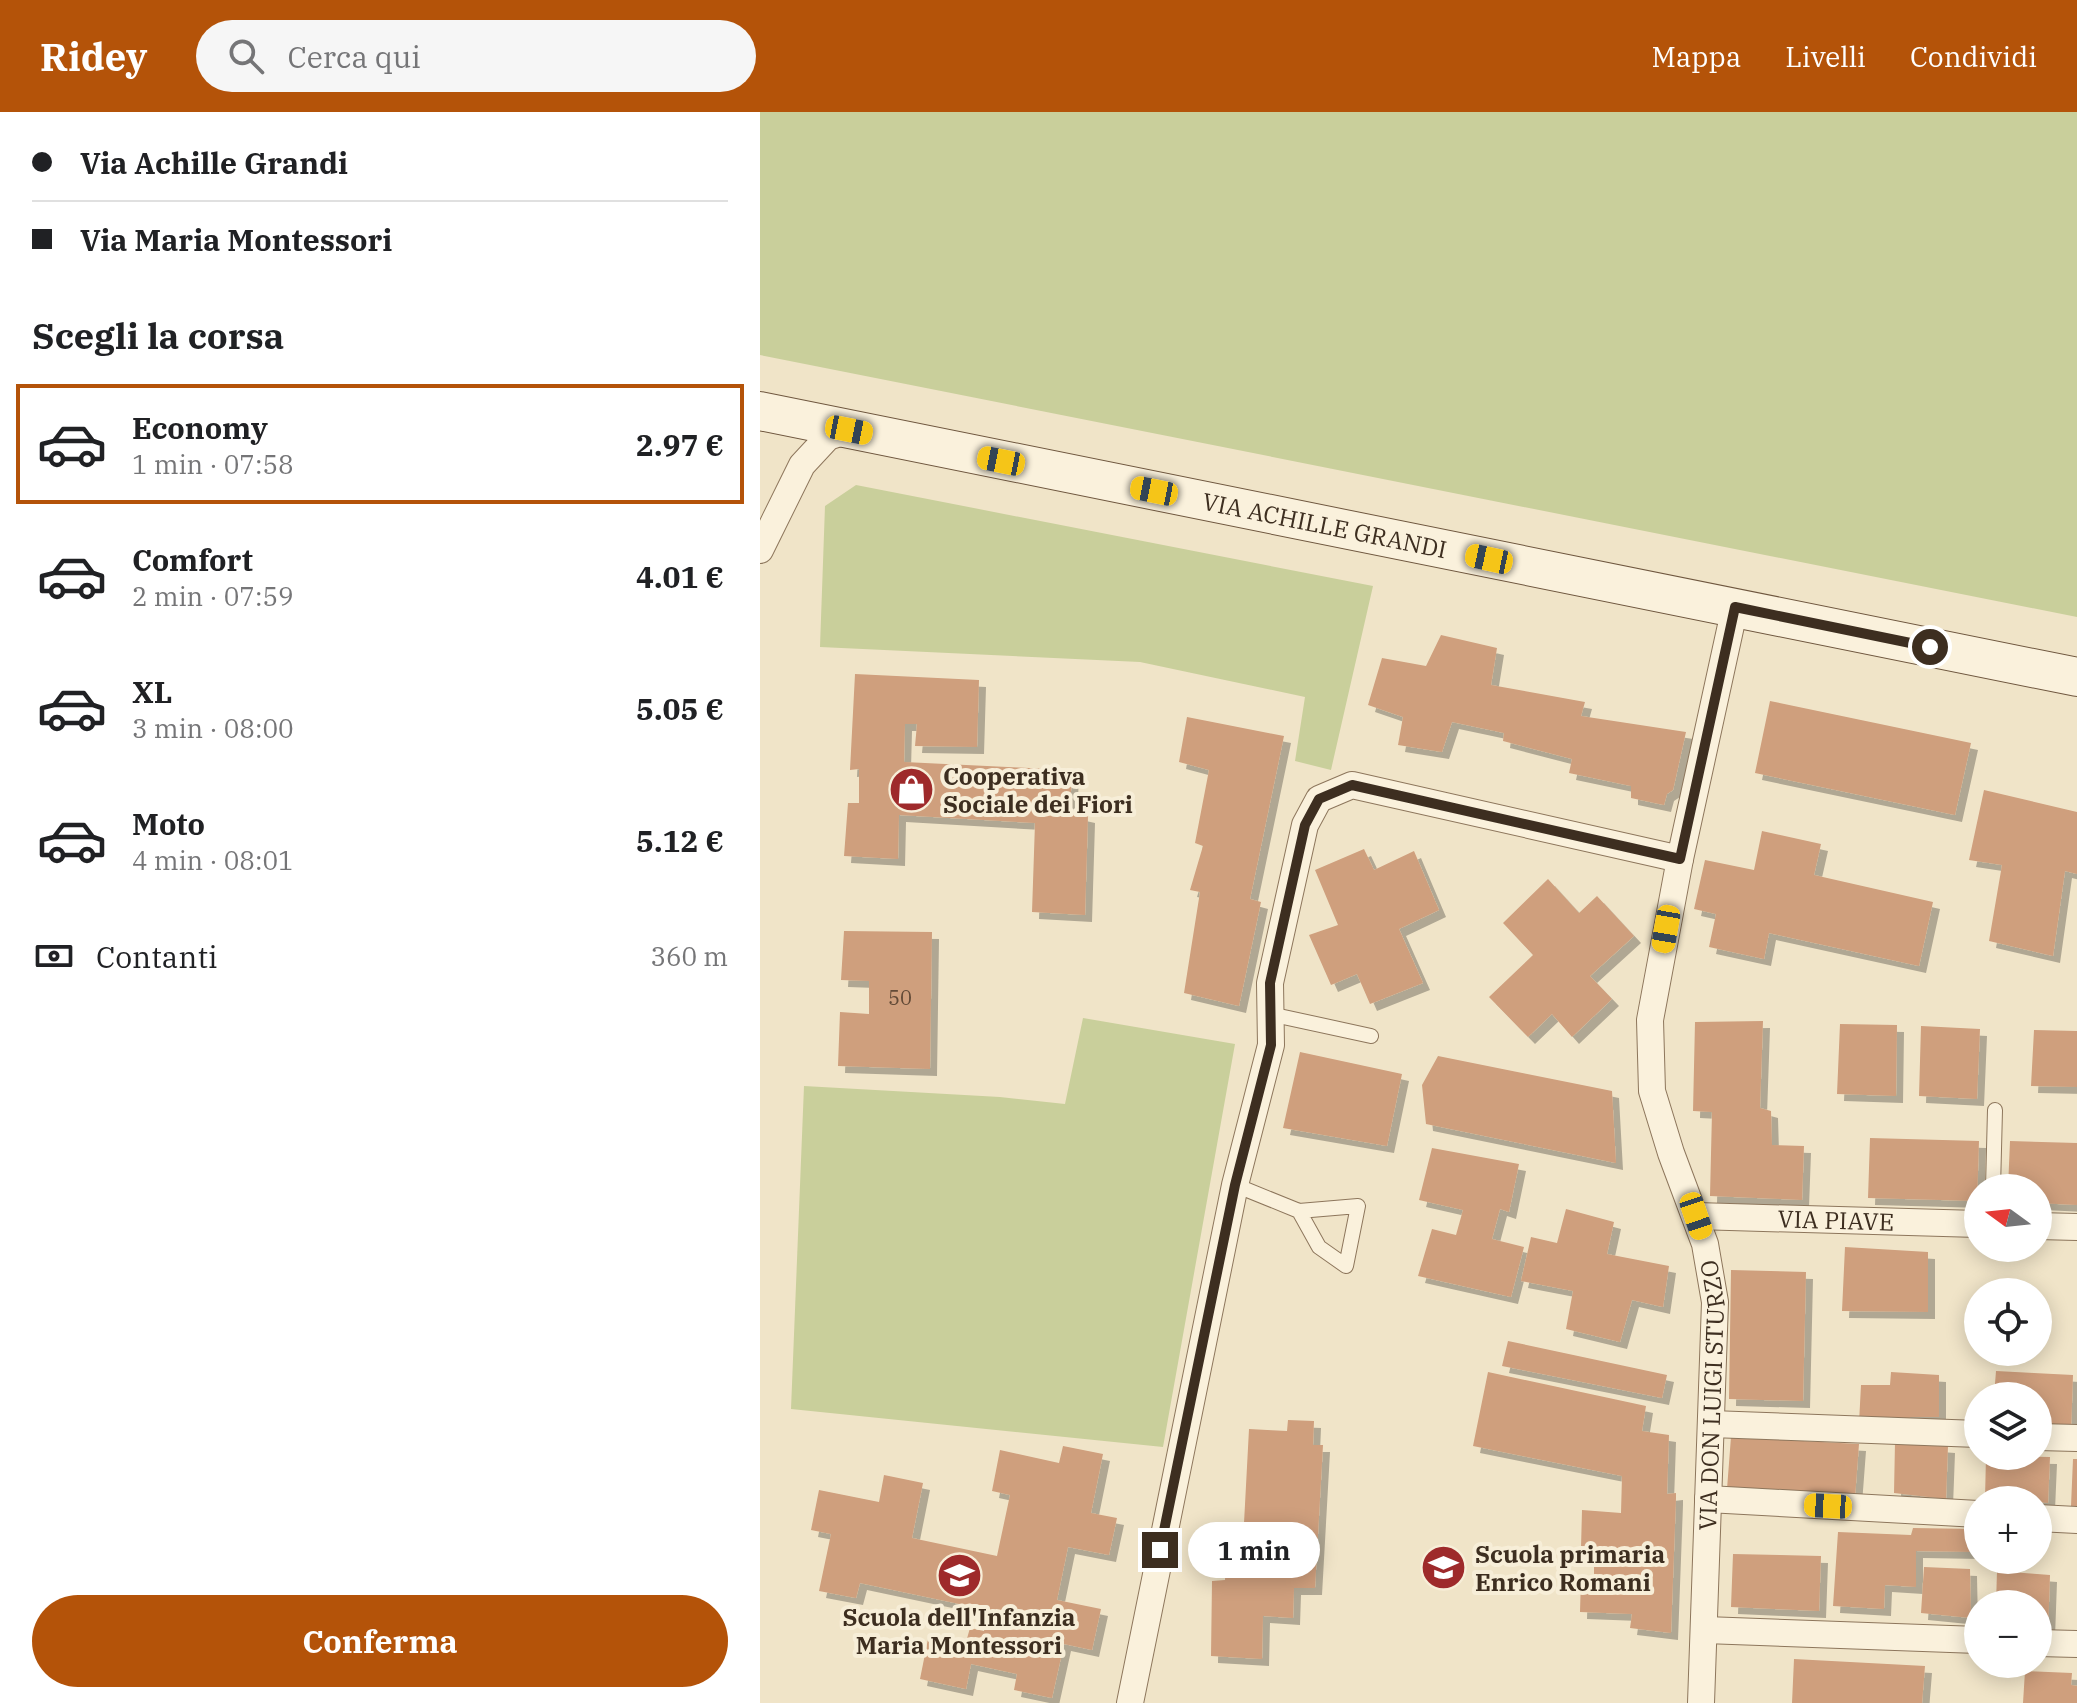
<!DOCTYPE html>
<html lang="it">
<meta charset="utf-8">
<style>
:root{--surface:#fff;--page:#f6f6f6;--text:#202124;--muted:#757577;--line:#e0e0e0;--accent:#b45309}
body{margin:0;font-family:"IBM Plex Serif",serif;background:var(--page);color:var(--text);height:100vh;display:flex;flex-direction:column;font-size:30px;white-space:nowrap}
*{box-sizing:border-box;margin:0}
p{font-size:26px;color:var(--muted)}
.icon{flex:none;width:44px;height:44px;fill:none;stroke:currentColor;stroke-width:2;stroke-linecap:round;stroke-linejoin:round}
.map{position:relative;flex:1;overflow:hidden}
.side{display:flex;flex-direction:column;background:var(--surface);width:760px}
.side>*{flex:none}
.banner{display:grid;align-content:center;height:176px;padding:0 32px;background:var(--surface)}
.needle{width:52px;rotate:285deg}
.fabs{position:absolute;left:1204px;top:1062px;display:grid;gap:16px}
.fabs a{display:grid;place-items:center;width:88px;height:88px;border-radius:50%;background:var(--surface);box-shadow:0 4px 20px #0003;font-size:40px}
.end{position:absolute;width:36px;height:36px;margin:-18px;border:10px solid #3d2e20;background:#fff;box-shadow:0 0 0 4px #fff}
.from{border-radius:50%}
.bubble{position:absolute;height:56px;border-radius:28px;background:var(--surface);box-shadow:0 4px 20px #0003;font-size:26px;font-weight:800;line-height:56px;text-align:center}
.car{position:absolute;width:24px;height:48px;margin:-24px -12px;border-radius:10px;box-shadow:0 0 6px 2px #0007;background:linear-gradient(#f5c518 24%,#345 0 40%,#f5c518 0 76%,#345 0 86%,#f5c518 0)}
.banner b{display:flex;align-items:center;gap:28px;height:76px;font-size:30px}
.banner b+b{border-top:2px solid var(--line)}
.banner i{width:20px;height:20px;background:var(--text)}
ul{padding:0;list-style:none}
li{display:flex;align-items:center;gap:24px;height:120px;margin:0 16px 12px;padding:0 16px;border:4px solid transparent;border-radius:0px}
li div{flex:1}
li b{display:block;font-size:30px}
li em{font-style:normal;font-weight:800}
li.on{border-color:var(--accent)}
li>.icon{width:72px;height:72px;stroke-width:1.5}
h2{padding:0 32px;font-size:36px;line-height:96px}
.pay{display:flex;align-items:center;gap:20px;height:88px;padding:0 32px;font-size:30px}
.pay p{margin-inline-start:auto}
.action{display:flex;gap:16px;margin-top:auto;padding:16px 32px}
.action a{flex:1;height:92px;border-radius:48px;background:var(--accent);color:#fff;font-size:32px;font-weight:800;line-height:92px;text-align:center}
header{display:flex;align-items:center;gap:48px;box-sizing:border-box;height:112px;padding:0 40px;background:var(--accent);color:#fff}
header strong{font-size:38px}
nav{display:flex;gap:44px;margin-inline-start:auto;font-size:28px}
.search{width:560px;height:72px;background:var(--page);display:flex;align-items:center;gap:20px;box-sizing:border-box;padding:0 28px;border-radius:44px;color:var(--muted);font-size:30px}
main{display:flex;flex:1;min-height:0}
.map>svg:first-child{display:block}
.green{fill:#c9cf9b}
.building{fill:#cf9f7d;filter:url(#shadow)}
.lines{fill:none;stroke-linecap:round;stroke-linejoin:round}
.lane-casing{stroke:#8d765c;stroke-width:16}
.street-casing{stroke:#8d765c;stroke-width:28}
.secondary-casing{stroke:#6f573f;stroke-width:40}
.lane{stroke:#faf1dc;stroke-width:14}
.street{stroke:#faf1dc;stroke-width:26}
.secondary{stroke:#faf1dc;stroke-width:38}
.route{stroke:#3d2e20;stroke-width:10}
.labels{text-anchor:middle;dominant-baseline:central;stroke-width:8;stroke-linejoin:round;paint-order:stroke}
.number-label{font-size:20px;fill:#624a37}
.street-label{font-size:24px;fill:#3d2e20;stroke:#f7eed8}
.poi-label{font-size:24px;font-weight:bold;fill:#3d2e20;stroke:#f7eed8;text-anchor:start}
</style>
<header>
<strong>Ridey</strong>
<div class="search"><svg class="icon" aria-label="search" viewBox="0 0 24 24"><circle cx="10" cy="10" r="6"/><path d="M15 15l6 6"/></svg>Cerca qui</div>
<nav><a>Mappa</a><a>Livelli</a><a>Condividi</a></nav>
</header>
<main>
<section class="side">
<div class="banner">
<b><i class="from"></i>Via Achille Grandi</b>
<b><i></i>Via Maria Montessori</b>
</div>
<h2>Scegli la corsa</h2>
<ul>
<li class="on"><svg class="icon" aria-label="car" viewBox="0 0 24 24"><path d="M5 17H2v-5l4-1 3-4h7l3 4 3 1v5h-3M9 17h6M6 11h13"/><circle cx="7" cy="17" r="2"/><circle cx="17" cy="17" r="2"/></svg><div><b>Economy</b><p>1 min · 07:58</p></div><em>2.97 €</em></li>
<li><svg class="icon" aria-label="car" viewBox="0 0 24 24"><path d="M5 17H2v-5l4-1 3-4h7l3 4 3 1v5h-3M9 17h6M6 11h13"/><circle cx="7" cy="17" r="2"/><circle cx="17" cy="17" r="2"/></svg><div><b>Comfort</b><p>2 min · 07:59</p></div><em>4.01 €</em></li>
<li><svg class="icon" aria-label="car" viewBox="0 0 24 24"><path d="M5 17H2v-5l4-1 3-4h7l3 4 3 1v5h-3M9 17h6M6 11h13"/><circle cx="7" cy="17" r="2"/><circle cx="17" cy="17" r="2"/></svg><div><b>XL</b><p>3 min · 08:00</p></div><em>5.05 €</em></li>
<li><svg class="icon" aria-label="car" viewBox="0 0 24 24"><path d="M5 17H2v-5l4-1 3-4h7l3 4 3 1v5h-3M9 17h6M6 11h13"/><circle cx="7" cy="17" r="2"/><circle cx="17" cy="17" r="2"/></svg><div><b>Moto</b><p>4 min · 08:01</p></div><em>5.12 €</em></li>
</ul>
<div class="pay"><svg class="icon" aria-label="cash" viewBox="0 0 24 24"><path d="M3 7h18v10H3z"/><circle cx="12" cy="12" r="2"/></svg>Contanti<p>360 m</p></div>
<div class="action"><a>Conferma</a></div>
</section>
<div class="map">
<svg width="1317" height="1591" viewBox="0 0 1317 1591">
<defs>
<filter id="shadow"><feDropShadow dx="7" dy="7" stdDeviation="0" flood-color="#0004"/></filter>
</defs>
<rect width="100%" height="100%" fill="#f0e4c8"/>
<path class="green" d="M0 0H1317V505L0 243Z
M96 373 613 474 571 658 535 649 545 585 380 550 60 535 65 394Z
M323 906 475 932 403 1335 31 1297 44 974 240 985 305 992Z"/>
<path class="building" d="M681 523 737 536 731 573 825 590 821 604 926 620 913 678 907 682 904 693 871 686V674L809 661 812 647 743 629 744 621 692 610 682 640 638 633 643 605 608 593 622 546 666 554Z
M95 562 219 568 217 635 155 634 157 612H145L144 650 312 658 310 700 328 704 325 803 272 800 275 711 139 703 138 747 84 744 88 691H99V657L90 658Z
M1010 589 1211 631 1195 703 995 661Z
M427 605 524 624 490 787 501 790 479 894 424 881 440 780 430 778 443 734 435 731 449 658 419 650Z
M1224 678 1317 700V762L1305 759 1293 844 1229 829 1242 753 1209 748Z
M1002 719 1061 732 1054 763 1173 790 1159 854 1009 821 1004 847 949 835 956 802 934 797 945 748 994 758Z
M604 737 614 758 654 739 679 798 639 817 663 871 610 892 597 862 571 873 549 823 578 813 555 758Z
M788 767 819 801 837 784 874 824 830 864 852 887 812 925 792 902 768 925 729 885 773 843 743 811Z
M84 819 172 820 170 957 78 954 80 900 109 902V869L81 868Z
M1003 909 1000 996 1011 999 1012 1033 1044 1034 1042 1088 950 1084 952 1000 933 999 935 910Z
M1080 912 1137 913 1136 984 1077 982Z
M1161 914 1220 917 1217 987 1159 984Z
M1274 918 1317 919V975L1271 974Z
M540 940 642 962 627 1034 523 1016Z
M678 944 852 979 856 1051 666 1012 662 973Z
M1110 1026 1219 1029 1217 1089 1108 1086Z
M1250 1029 1317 1031V1093L1278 1091V1076H1248Z
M672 1036 759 1052 749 1100 740 1097 732 1127 764 1135 751 1185 658 1164 672 1117 696 1123 703 1098 659 1088Z
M806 1097 854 1110 847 1142 909 1154 903 1195 872 1188 860 1230 806 1217 813 1179 761 1169 771 1125 797 1131Z
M1085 1135 1168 1140V1200L1082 1199Z
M971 1158 1046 1160 1043 1289 969 1287Z
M748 1229 907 1263 902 1286 742 1254Z
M1236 1259 1313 1263 1311 1319H1278V1284H1234Z
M728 1260 886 1294 882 1319 909 1323 907 1382 916 1381V1386L911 1521 870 1516 872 1502 820 1500 821 1464H834V1436H821L822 1398 861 1401 862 1364 713 1334Z
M1131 1260 1179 1263V1305H1150L1149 1314 1099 1311 1101 1273H1130Z
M528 1308 554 1309 553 1333H563L555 1476H534L533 1506 503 1504 502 1547 451 1544 452 1469 465 1468 466 1447 482 1449 489 1317 527 1319Z
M971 1325 1099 1332 1095 1385 967 1377Z
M1135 1330 1188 1334 1186 1387 1134 1381Z
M303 1334 343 1342 331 1401 357 1406 349 1443 308 1435 297 1488 341 1497 332 1538 304 1532 292 1586 254 1578 257 1562 211 1552 206 1577 160 1567 169 1522 206 1530 210 1516 224 1519 228 1498 100 1471 96 1486 59 1479 71 1422 51 1418 59 1378 119 1390 124 1363 163 1371 152 1426 237 1444 250 1383 232 1379 240 1338 299 1351Z
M1226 1344 1290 1345 1288 1391 1278 1390V1388L1225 1387Z
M1313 1347H1317V1394H1311Z
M1153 1416 1217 1417 1214 1440 1156 1439V1475L1125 1473 1124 1497 1073 1494 1078 1420 1151 1423Z
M973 1442 1061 1444 1059 1499 971 1495Z
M1164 1455 1210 1457 1211 1506 1161 1501Z
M1237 1459 1290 1463 1288 1518H1278V1492H1236Z
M1034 1547 1165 1554 1162 1591H1032Z
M1265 1559 1312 1561 1311 1573 1317 1574V1591H1263Z"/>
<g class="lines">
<defs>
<path id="lane" d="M510 902 611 924
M475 1073 539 1099 598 1094 586 1154 559 1135 539 1099
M1233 1076 1235 998"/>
<g id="street">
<path d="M0 438 42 353 68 325 89 318"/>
<path id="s1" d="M936 1104 1218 1112"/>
<path d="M1278 1114 1317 1115"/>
<path d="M951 1312 1218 1322"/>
<path d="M1278 1325 1317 1326"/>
<path d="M948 1387 1218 1402"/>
<path d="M1278 1406 1317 1408"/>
<path d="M945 1518 1218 1528"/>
<path d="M1278 1531 1317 1532"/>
<path d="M370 1591 475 1073 511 933 510 871 545 713 559 687 592 673 920 747"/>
<path id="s2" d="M941 1591 955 1190 945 1132 911 1041 892 979 890 908 920 747 975 495"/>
</g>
<g id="secondary">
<path id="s3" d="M0 299 1317 565"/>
</g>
</defs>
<use href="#lane" class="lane-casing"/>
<use href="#street" class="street-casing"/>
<use href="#secondary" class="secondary-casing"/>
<use href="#lane" class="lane"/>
<use href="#street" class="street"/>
<use href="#secondary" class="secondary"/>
</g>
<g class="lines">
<path class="route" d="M400 1438 475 1073 511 933 510 871 545 713 559 687 592 673 920 747 975 495 1170 535"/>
</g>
<defs>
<symbol id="shop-disc" viewBox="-11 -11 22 22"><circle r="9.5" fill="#9e2a2b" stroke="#f7eed8"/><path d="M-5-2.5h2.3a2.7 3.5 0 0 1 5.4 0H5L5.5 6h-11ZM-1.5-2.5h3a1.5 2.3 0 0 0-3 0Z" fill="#fff"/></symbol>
<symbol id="school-disc" viewBox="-11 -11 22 22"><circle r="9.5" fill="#9e2a2b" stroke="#f7eed8"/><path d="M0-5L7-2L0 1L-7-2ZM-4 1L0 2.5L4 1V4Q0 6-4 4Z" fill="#fff"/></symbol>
</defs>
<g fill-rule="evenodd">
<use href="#shop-disc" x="126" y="652" width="51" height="51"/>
<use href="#school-disc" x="658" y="1430" width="51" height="51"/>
<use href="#school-disc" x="174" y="1438" width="51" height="51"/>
</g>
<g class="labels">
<g class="number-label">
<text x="140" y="885">50</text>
</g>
<g class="street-label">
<text stroke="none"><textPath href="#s3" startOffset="576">VIA ACHILLE GRANDI</textPath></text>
<text stroke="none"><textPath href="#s1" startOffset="140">VIA PIAVE</textPath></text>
<text stroke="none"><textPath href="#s2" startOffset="308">VIA DON LUIGI STURZO</textPath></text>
</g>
<g class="poi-label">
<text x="183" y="664">Cooperativa<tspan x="183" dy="28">Sociale dei Fiori</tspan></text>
<text x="715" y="1442">Scuola primaria<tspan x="715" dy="28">Enrico Romani</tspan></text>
<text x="199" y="1505" text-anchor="middle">Scuola dell'Infanzia<tspan x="199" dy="28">Maria Montessori</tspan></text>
</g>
</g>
</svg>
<div class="fabs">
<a><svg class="needle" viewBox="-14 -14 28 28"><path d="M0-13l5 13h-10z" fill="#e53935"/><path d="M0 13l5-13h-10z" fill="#757577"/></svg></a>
<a><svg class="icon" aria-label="locate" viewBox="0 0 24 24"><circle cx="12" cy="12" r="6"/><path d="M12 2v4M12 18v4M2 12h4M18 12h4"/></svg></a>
<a><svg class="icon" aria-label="layers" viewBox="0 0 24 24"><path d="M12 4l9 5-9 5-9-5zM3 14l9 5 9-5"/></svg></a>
<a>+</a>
<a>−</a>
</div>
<i class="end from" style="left:1170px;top:535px"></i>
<i class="end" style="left:400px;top:1438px"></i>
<div class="bubble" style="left:428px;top:1410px;width:132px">1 min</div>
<i class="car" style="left:89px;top:318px;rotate:101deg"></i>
<i class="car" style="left:241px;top:349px;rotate:281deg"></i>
<i class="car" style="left:394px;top:379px;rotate:281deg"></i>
<i class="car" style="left:729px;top:447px;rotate:282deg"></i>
<i class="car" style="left:906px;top:817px;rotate:190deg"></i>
<i class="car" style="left:936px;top:1104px;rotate:161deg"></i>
<i class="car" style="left:1068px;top:1394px;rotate:273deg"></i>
</div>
</main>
